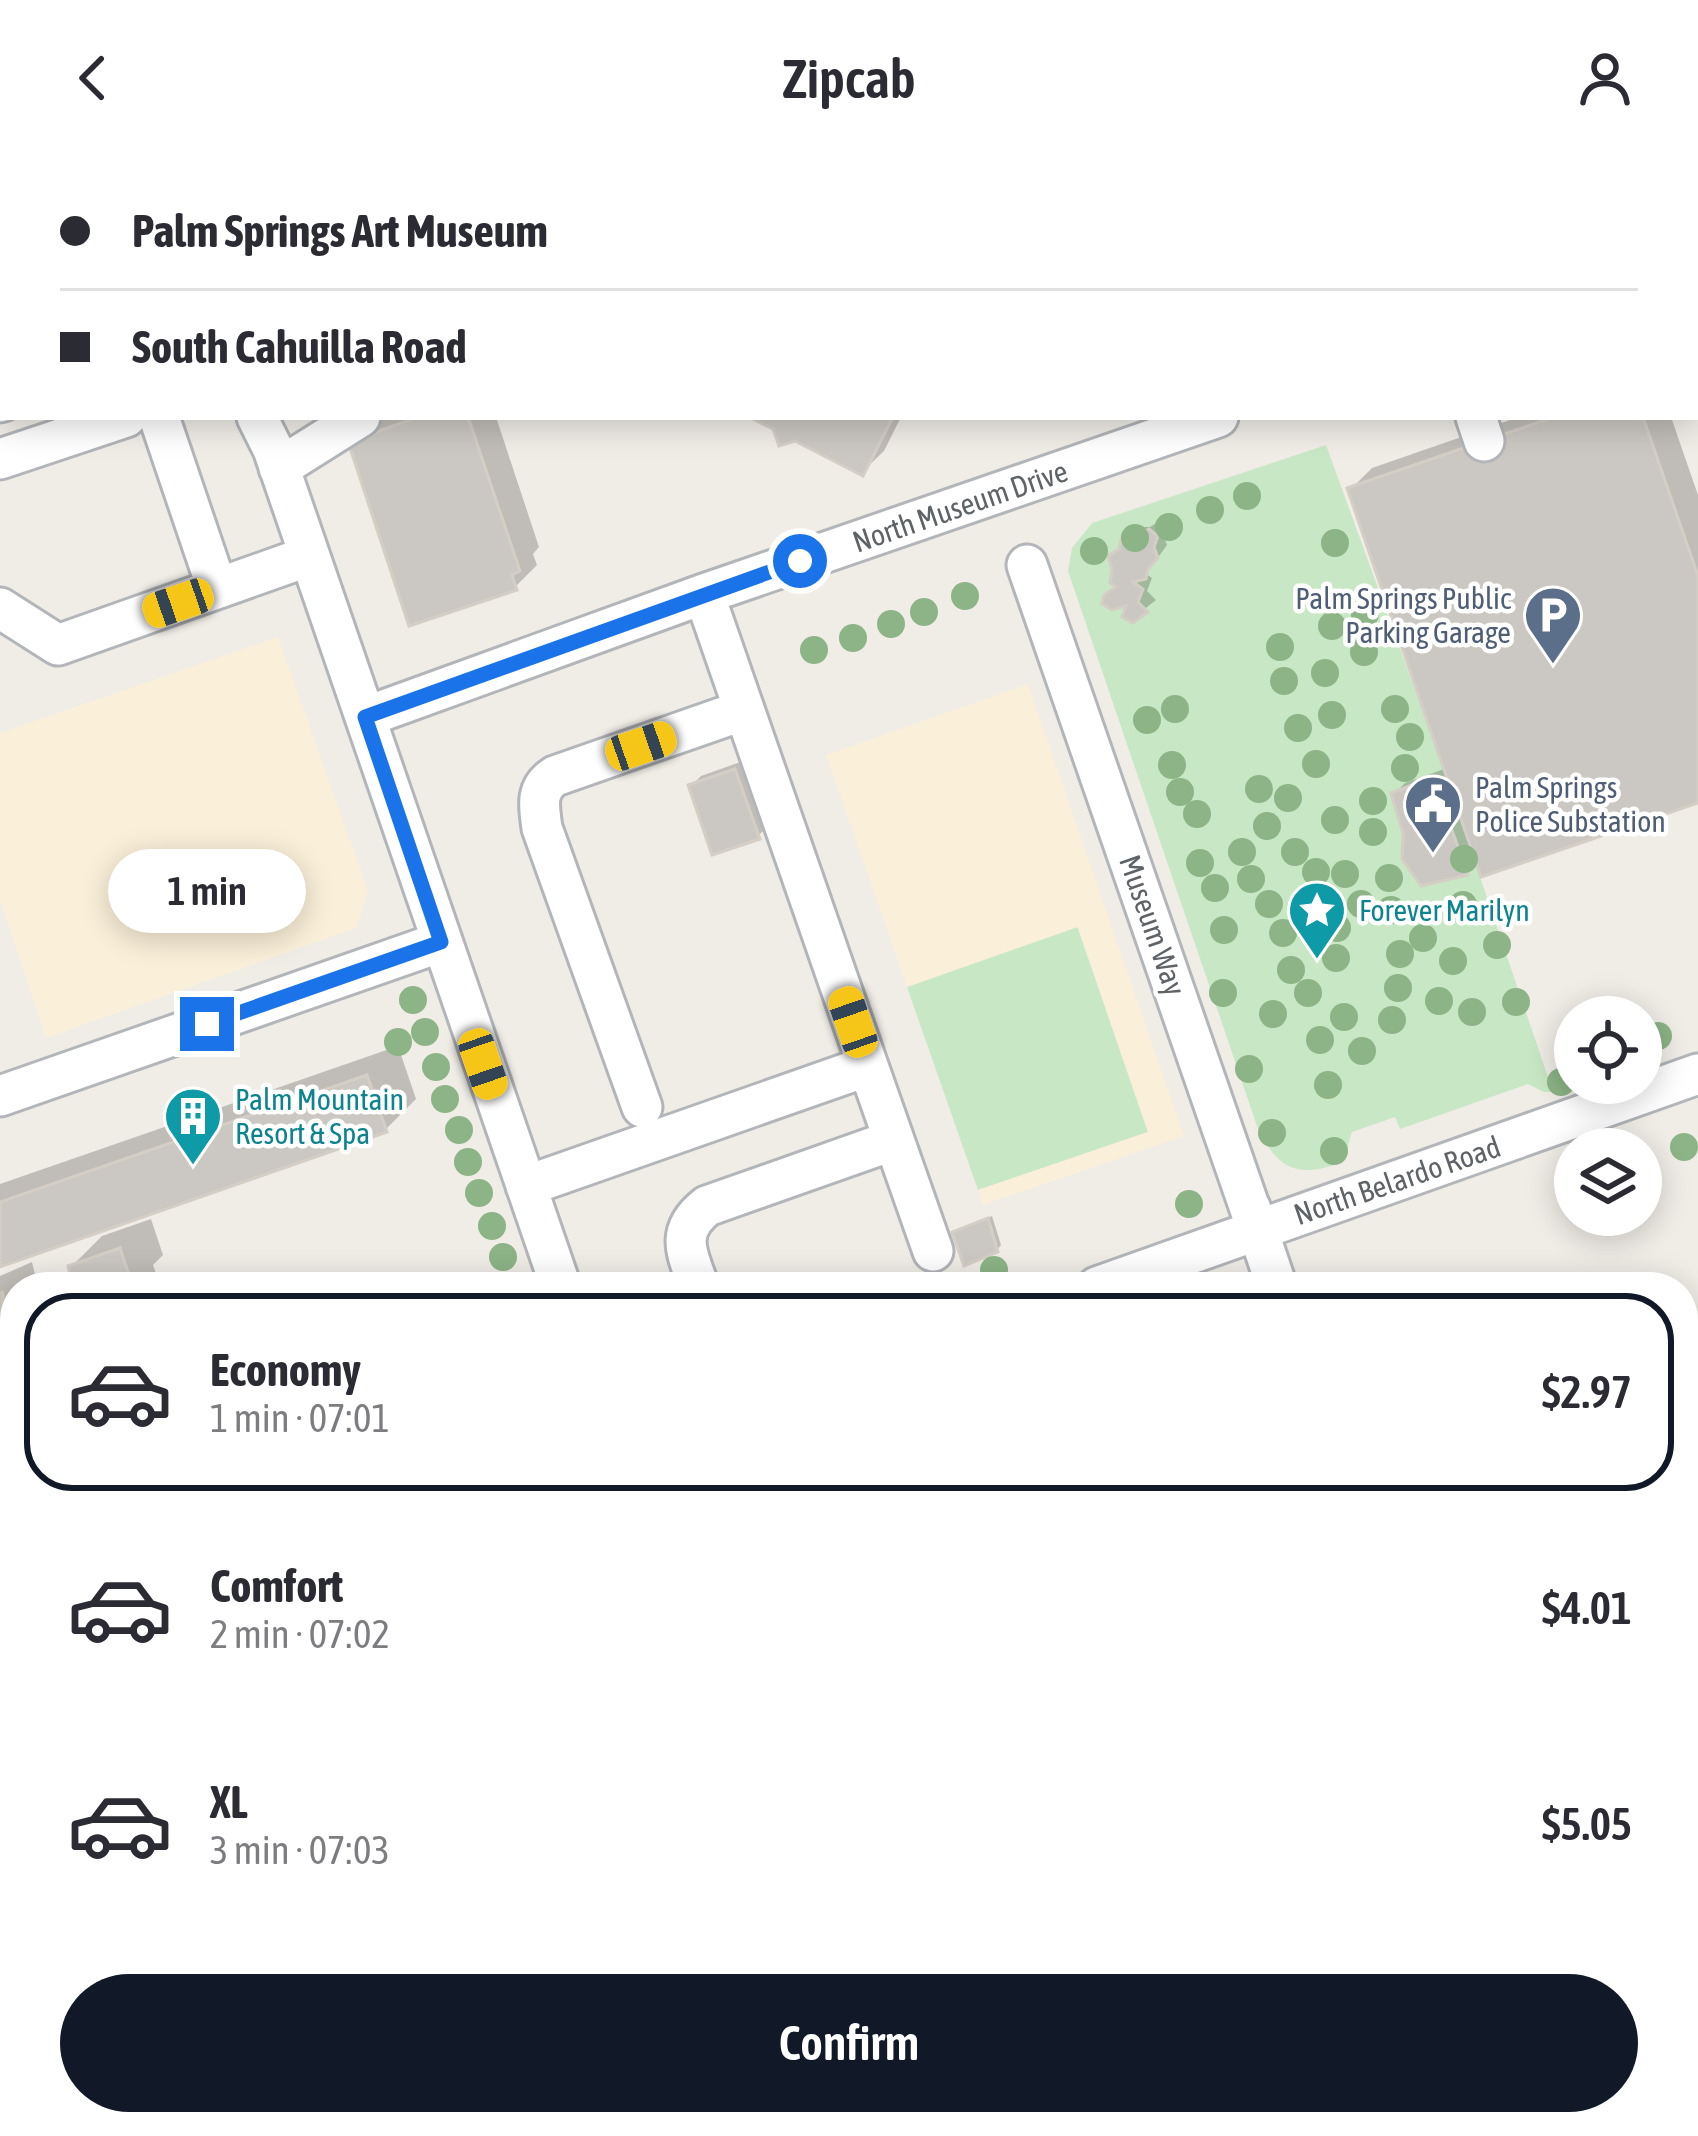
<!DOCTYPE html>
<meta charset="utf-8">
<style>
:root{--surface:#fff;--page:#f2f2f3;--text:#2b2b33;--muted:#7c7c81;--line:#e1e1e2;--accent:#111827}
body{margin:0;font-family:"Asap Condensed",sans-serif;background:var(--page);color:var(--text);height:100vh;display:flex;flex-direction:column;font-size:45px;white-space:nowrap}
*{box-sizing:border-box;margin:0}
p{font-size:39px;color:var(--muted)}
.icon{flex:none;width:66px;height:66px;fill:none;stroke:currentColor;stroke-width:2;stroke-linecap:round;stroke-linejoin:round}
.map{position:relative;flex:1;overflow:hidden}
.drawer{position:absolute;left:0px;top:1116px;width:1698px;height:864px;display:flex;flex-direction:column;background:var(--surface);border-radius:48px 48px 0 0;box-shadow:0 6px 30px #0003}
.drawer>*{flex:none}
.top-card{position:absolute;left:0px;top:0px;width:1698px;height:264px;box-shadow:0 6px 30px #0003;display:grid;align-content:center;height:264px;padding:0 60px;background:var(--surface)}
.buttons{position:absolute;left:1554px;top:840px;display:grid;gap:24px}
.buttons a{display:grid;place-items:center;width:108px;height:108px;border-radius:50%;background:var(--surface);box-shadow:0 6px 30px #0003;font-size:60px}
.end{position:absolute;width:54px;height:54px;margin:-27px;border:15px solid #1a73e8;background:#fff;box-shadow:0 0 0 6px #fff}
.from{border-radius:50%}
.bubble{position:absolute;height:84px;border-radius:42px;background:var(--surface);box-shadow:0 6px 30px #0003;font-size:39px;font-weight:600;line-height:84px;text-align:center}
.car{position:absolute;width:36px;height:72px;margin:-36px -18px;border-radius:15px;box-shadow:0 0 9px 3px #0007;background:linear-gradient(#f5c518 24%,#345 0 40%,#f5c518 0 76%,#345 0 86%,#f5c518 0)}
.top-card b{display:flex;align-items:center;gap:42px;height:114px;font-size:45px}
.top-card b+b{border-top:3px solid var(--line)}
.top-card i{width:30px;height:30px;background:var(--text)}
ul{padding:21px 0 0;list-style:none}
li{display:flex;align-items:center;gap:36px;height:198px;margin:0 24px 18px;padding:0 36px;border:6px solid transparent;border-radius:48px}
li div{flex:1}
li b{display:block;font-size:45px}
li em{font-style:normal;font-weight:600}
li.on{border-color:var(--accent)}
li>.icon{width:108px;height:108px;stroke-width:1.5}
.primary-button{display:flex;gap:24px;margin-top:auto;padding:24px 60px}
.primary-button a{flex:1;height:138px;border-radius:72px;background:var(--accent);color:#fff;font-size:48px;font-weight:600;line-height:138px;text-align:center}
header{display:flex;justify-content:space-between;align-items:center;height:156px;padding:0 60px;background:var(--surface);font-size:54px;font-weight:600}
.map>svg:first-child{display:block}
.commercial{fill:#fdf3df}
.green{fill:#c8e7c4}
.sand{fill:#faefd8}
.shadow{fill:#0003}
.building{fill:#cbc8c3;stroke:#d5cec5;stroke-width:3}
.lines{fill:none;stroke-linecap:round;stroke-linejoin:round}
.minor-casing{stroke:#b2b5b9;stroke-width:45}
.major-casing{stroke:#f0b860;stroke-width:57}
.minor{stroke:#fff;stroke-width:39}
.major{stroke:#fee9ae;stroke-width:51}
.tree{fill:#8cb486}
.route{stroke:#1a73e8;stroke-width:15}
.labels{text-anchor:middle;dominant-baseline:central;stroke-width:9;stroke-linejoin:round;paint-order:stroke}
.street-label{font-size:30px;fill:#5e6367;stroke:#fff}
.service-label{font-size:30px;fill:#4e5e75;stroke:#fff;text-anchor:end}
.culture-label{font-size:30px;fill:#0d838f;stroke:#fff;text-anchor:start}
</style>
<header><svg class="icon" aria-label="back" viewBox="0 0 24 24"><path d="M15 5l-7 7 7 7"/></svg>Zipcab<svg class="icon" aria-label="person" viewBox="0 0 24 24"><circle cx="12" cy="8" r="4"/><path d="M4 21q1-7 8-7t8 7"/></svg></header>
<div class="map">
<svg width="1698" height="1980" viewBox="0 0 1698 1980">
<rect width="100%" height="100%" fill="#f0ede7"/>
<path class="commercial" d="M15 1536V1965H284L238 1980H0V1541Z
M1698 1576V1980H526L570 1965H1683V1582Z"/>
<path class="green" d="M1326 289 1439 600 1553 936H1544L1528 928 1400 973 1395 961 1352 976 1343 1006C1298 1023 1277 1014 1257 970L1068 415 1072 392 1092 367Z
M1077 770 1148 976 978 1034 907 831Z"/>
<path class="sand" d="M278 481 368 735 356 772 46 882 0 745V577Z
M1028 528 1184 980 983 1049 978 1034 1148 976 1078 771 907 831 826 599Z"/>
<path class="shadow" d="M195 0H322L324 3H196Z
M736 0H1112L1119 3H737Z
M1149 0H1189L1148 3Z
M384 261H496L539 391 533 398 537 409 515 431 352 286 373 265Z
M756 261H901L884 295 862 316Z
M1519 261H1671L1698 339V644L1479 704 1466 717 1406 676 1394 638 1405 627 1447 612 1351 333 1372 312Z
M1161 364 1167 369 1163 379 1167 389 1146 418 1152 422 1147 435 1156 444 1132 463 1130 445 1118 429 1125 382 1135 371H1150Z
M746 604 768 670 758 680 691 630 701 620Z
M398 890 416 943 385 974 0 1108V1028Z
M992 1060 1001 1089 997 1094 955 1076Z
M151 1063 163 1099 153 1109 161 1131H44L74 1121 71 1111 102 1080Z
M32 1106 38 1131H15V1415L0 1421V1120Z
M1255 1115 1260 1131H1208Z
M1698 1575V1980H1687L1693 1960 1683 1924V1580Z
M15 1818V1965H134L119 1980H0V1823Z
M660 1965H669L662 1967V1974L688 1965H794L799 1980H634Z
M1215 1965H1341L1346 1980H1220Z"/>
<path class="building" d="M733 0H1063L1064 3H734Z
M418 261H468L520 415 512 419 517 434 409 470 348 286Z
M749 261H893L863 320 795 285 779 290 773 273Z
M1554 261H1643L1698 420V647L1481 721 1347 332Z
M1149 373 1158 380 1154 391 1158 402 1148 413 1146 423 1133 426 1143 433 1138 446 1148 456 1133 467 1122 461 1126 450 1112 454 1102 448 1104 439 1116 431 1110 427 1112 413 1108 400 1119 393 1122 380H1137Z
M735 613 760 683 712 699 688 629Z
M1433 621 1468 719 1421 730 1402 703 1403 677 1391 637Z
M367 919 387 976 0 1111V1046Z
M988 1062 998 1096 964 1110 952 1076Z
M120 1092 133 1131H73L68 1110Z
M2 1135 8 1161 15 1159V1213L13 1201 0 1205Z
M0 1236 15 1248V1419L0 1424Z
M1698 1267V1464L1683 1469V1272Z
M1683 1592 1698 1636V1862L1691 1864 1683 1840Z
M15 1829V1965H111L116 1980H0V1835Z
M1683 1840 1698 1887V1980H1686L1690 1960 1683 1931Z
M678 1965H773L778 1980H645L644 1977Z
M927 1965H1081L1038 1980H932Z
M1088 1965H1167L1124 1980H1093Z
M1212 1965H1320L1325 1980H1217Z"/>
<g class="lines">
<defs>
<path id="minor" d="M106 0 107 3
M1695 226 1698 235
M0 246 3 245
M159 261 217 432
M257 261 273 293 561 1131
M1476 261 1484 285
M0 303 126 261
M279 312 360 261
M1027 409 1257 1073
M0 452 58 489 309 400
M365 561 704 438 1218 261
M868 910 933 1095
M0 940 441 786
M642 951 542 672C539 650 535 633 555 620L744 554
M526 1030 868 910 704 438
M1250 1051 1277 1131
M699 1131C687 1097 674 1076 707 1050L894 984
M1097 1131 1698 918
M0 1518 15 1513"/>
<path id="major" d="M1683 1541 1698 1536
M851 1965 856 1980
M417 1980 462 1965"/>
</defs>
<use href="#minor" class="minor-casing"/>
<use href="#major" class="major-casing"/>
<use href="#minor" class="minor"/>
<use href="#major" class="major"/>
</g>
<g class="tree">
<circle cx="1247" cy="340" r="14"/>
<circle cx="1210" cy="354" r="14"/>
<circle cx="1169" cy="371" r="14"/>
<circle cx="1135" cy="382" r="14"/>
<circle cx="1335" cy="387" r="14"/>
<circle cx="1094" cy="395" r="14"/>
<circle cx="965" cy="440" r="14"/>
<circle cx="924" cy="456" r="14"/>
<circle cx="1365" cy="458" r="14"/>
<circle cx="891" cy="468" r="14"/>
<circle cx="1332" cy="470" r="14"/>
<circle cx="853" cy="482" r="14"/>
<circle cx="1280" cy="491" r="14"/>
<circle cx="814" cy="494" r="14"/>
<circle cx="1364" cy="496" r="14"/>
<circle cx="1325" cy="517" r="14"/>
<circle cx="1284" cy="525" r="14"/>
<circle cx="1175" cy="553" r="14"/>
<circle cx="1395" cy="553" r="14"/>
<circle cx="1332" cy="559" r="14"/>
<circle cx="1147" cy="564" r="14"/>
<circle cx="1298" cy="572" r="14"/>
<circle cx="1410" cy="581" r="14"/>
<circle cx="1316" cy="608" r="14"/>
<circle cx="1172" cy="609" r="14"/>
<circle cx="1405" cy="612" r="14"/>
<circle cx="1259" cy="633" r="14"/>
<circle cx="1180" cy="636" r="14"/>
<circle cx="1288" cy="642" r="14"/>
<circle cx="1373" cy="645" r="14"/>
<circle cx="1197" cy="658" r="14"/>
<circle cx="1335" cy="664" r="14"/>
<circle cx="1267" cy="670" r="14"/>
<circle cx="1373" cy="676" r="14"/>
<circle cx="1242" cy="696" r="14"/>
<circle cx="1295" cy="696" r="14"/>
<circle cx="1464" cy="703" r="14"/>
<circle cx="1200" cy="707" r="14"/>
<circle cx="1316" cy="716" r="14"/>
<circle cx="1345" cy="718" r="14"/>
<circle cx="1389" cy="722" r="14"/>
<circle cx="1251" cy="723" r="14"/>
<circle cx="1215" cy="732" r="14"/>
<circle cx="1269" cy="748" r="14"/>
<circle cx="1361" cy="748" r="14"/>
<circle cx="1463" cy="749" r="14"/>
<circle cx="1309" cy="753" r="14"/>
<circle cx="1391" cy="754" r="14"/>
<circle cx="1337" cy="772" r="14"/>
<circle cx="1224" cy="774" r="14"/>
<circle cx="1283" cy="777" r="14"/>
<circle cx="1423" cy="782" r="14"/>
<circle cx="1497" cy="789" r="14"/>
<circle cx="1400" cy="798" r="14"/>
<circle cx="1336" cy="802" r="14"/>
<circle cx="1453" cy="805" r="14"/>
<circle cx="1291" cy="814" r="14"/>
<circle cx="1398" cy="832" r="14"/>
<circle cx="1223" cy="837" r="14"/>
<circle cx="1308" cy="837" r="14"/>
<circle cx="413" cy="844" r="14"/>
<circle cx="1439" cy="845" r="14"/>
<circle cx="1516" cy="846" r="14"/>
<circle cx="1472" cy="856" r="14"/>
<circle cx="1273" cy="858" r="14"/>
<circle cx="1344" cy="861" r="14"/>
<circle cx="1392" cy="864" r="14"/>
<circle cx="425" cy="876" r="14"/>
<circle cx="1658" cy="880" r="14"/>
<circle cx="1320" cy="884" r="14"/>
<circle cx="398" cy="886" r="14"/>
<circle cx="1362" cy="895" r="14"/>
<circle cx="436" cy="911" r="14"/>
<circle cx="1249" cy="913" r="14"/>
<circle cx="1561" cy="926" r="14"/>
<circle cx="1328" cy="929" r="14"/>
<circle cx="445" cy="943" r="14"/>
<circle cx="459" cy="974" r="14"/>
<circle cx="1272" cy="977" r="14"/>
<circle cx="1684" cy="991" r="14"/>
<circle cx="1334" cy="995" r="14"/>
<circle cx="468" cy="1006" r="14"/>
<circle cx="479" cy="1037" r="14"/>
<circle cx="1189" cy="1048" r="14"/>
<circle cx="492" cy="1070" r="14"/>
<circle cx="503" cy="1101" r="14"/>
<circle cx="994" cy="1114" r="14"/>
</g>
<g class="lines">
<path class="route" d="M207 868 441 786 365 561 800 405"/>
</g>
<defs>
<symbol id="parking-pin" viewBox="-11 -11 22 30"><path d="M0 17L-7.5 6A9.5 9.5 0 1 1 7.5 6Z" fill="#5c6f8a" stroke="#fff"/><path d="M-3.5-5.5H1a3.5 3.5 0 0 1 0 7H-1V5.5H-3.5ZM-1-3.4V-.6H.8a1.4 1.4 0 0 0 0-2.8Z" fill="#fff"/></symbol>
<symbol id="civic-pin" viewBox="-11 -11 22 30"><path d="M0 17L-7.5 6A9.5 9.5 0 1 1 7.5 6Z" fill="#5c6f8a" stroke="#fff"/><path d="M-.6-6.5H3V-4.5H.6V-3L4-1V1h2V6H-6V1h2V-1L-.6-3ZM-1.2 2.5V6h2.4V2.5Z" fill="#fff"/></symbol>
<symbol id="sight-pin" viewBox="-11 -11 22 30"><path d="M0 17L-7.5 6A9.5 9.5 0 1 1 7.5 6Z" fill="#0f9aa8" stroke="#fff"/><path d="M0-6L1.8-2.2L6-1.7L2.9 1.2L3.7 5.4L0 3.3L-3.7 5.4L-2.9 1.2L-6-1.7L-1.8-2.2Z" fill="#fff"/></symbol>
<symbol id="building-pin" viewBox="-11 -11 22 30"><path d="M0 17L-7.5 6A9.5 9.5 0 1 1 7.5 6Z" fill="#0f9aa8" stroke="#fff"/><path d="M-4-6H4V6H1V3H-1V6H-4ZM-2.5-4.3h1.7v1.8h-1.7ZM.8-4.3h1.7v1.8H.8ZM-2.5-1h1.7V.8h-1.7ZM.8-1h1.7V.8H.8Z" fill="#fff"/></symbol>
</defs>
<g fill-rule="evenodd">
<use href="#parking-pin" x="1520" y="426" width="66" height="90"/>
<use href="#civic-pin" x="1400" y="615" width="66" height="90"/>
<use href="#sight-pin" x="1284" y="721" width="66" height="90"/>
<use href="#building-pin" x="160" y="927" width="66" height="90"/>
</g>
<g class="labels">
<g class="street-label">
<text transform="translate(960 350) rotate(-19)">North Museum Drive</text>
<text transform="translate(1153 769) rotate(71)">Museum Way</text>
<text transform="translate(1397 1024) rotate(-19)">North Belardo Road</text>
</g>
<g class="service-label">
<text x="1511" y="442">Palm Springs Public<tspan x="1511" dy="34">Parking Garage</tspan></text>
<text x="1475" y="631" text-anchor="start">Palm Springs<tspan x="1475" dy="34">Police Substation</tspan></text>
</g>
<g class="culture-label">
<text x="1359" y="754">Forever Marilyn</text>
<text x="235" y="943">Palm Mountain<tspan x="235" dy="34">Resort &amp; Spa</tspan></text>
</g>
</g>
</svg>
<div class="buttons">
<a><svg class="icon" aria-label="locate" viewBox="0 0 24 24"><circle cx="12" cy="12" r="6"/><path d="M12 2v4M12 18v4M2 12h4M18 12h4"/></svg></a>
<a><svg class="icon" aria-label="layers" viewBox="0 0 24 24"><path d="M12 4l9 5-9 5-9-5zM3 14l9 5 9-5"/></svg></a>
</div>
<i class="end from" style="left:800px;top:405px"></i>
<i class="end" style="left:207px;top:868px"></i>
<div class="bubble" style="left:108px;top:693px;width:198px">1 min</div>
<i class="car" style="left:178px;top:447px;rotate:251deg"></i>
<i class="car" style="left:641px;top:590px;rotate:71deg"></i>
<i class="car" style="left:853px;top:866px;rotate:341deg"></i>
<i class="car" style="left:483px;top:908px;rotate:161deg"></i>
<div class="top-card">
<b><i class="from"></i>Palm Springs Art Museum</b>
<b><i></i>South Cahuilla Road</b>
</div>
<section class="drawer">
<ul>
<li class="on"><svg class="icon" aria-label="car" viewBox="0 0 24 24"><path d="M5 17H2v-5l4-1 3-4h7l3 4 3 1v5h-3M9 17h6M6 11h13"/><circle cx="7" cy="17" r="2"/><circle cx="17" cy="17" r="2"/></svg><div><b>Economy</b><p>1 min · 07:01</p></div><em>$2.97</em></li>
<li><svg class="icon" aria-label="car" viewBox="0 0 24 24"><path d="M5 17H2v-5l4-1 3-4h7l3 4 3 1v5h-3M9 17h6M6 11h13"/><circle cx="7" cy="17" r="2"/><circle cx="17" cy="17" r="2"/></svg><div><b>Comfort</b><p>2 min · 07:02</p></div><em>$4.01</em></li>
<li><svg class="icon" aria-label="car" viewBox="0 0 24 24"><path d="M5 17H2v-5l4-1 3-4h7l3 4 3 1v5h-3M9 17h6M6 11h13"/><circle cx="7" cy="17" r="2"/><circle cx="17" cy="17" r="2"/></svg><div><b>XL</b><p>3 min · 07:03</p></div><em>$5.05</em></li>
</ul>
<div class="primary-button"><a>Confirm</a></div>
</section>
</div>
